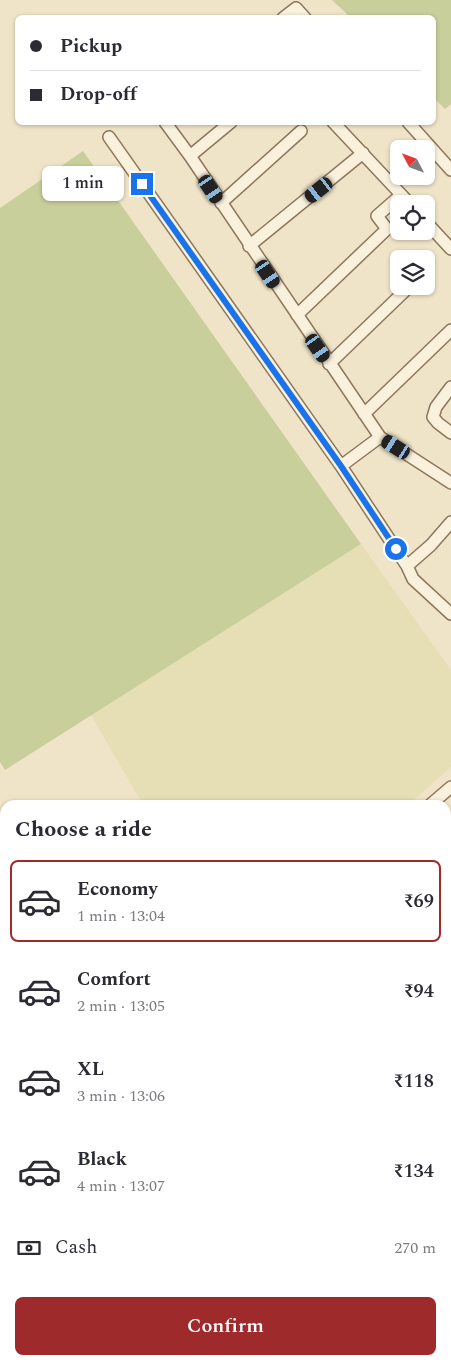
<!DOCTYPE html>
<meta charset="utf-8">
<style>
:root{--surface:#fff;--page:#f2f2f3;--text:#2b2b33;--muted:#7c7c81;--line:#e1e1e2;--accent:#9e2a2b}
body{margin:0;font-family:Spectral,serif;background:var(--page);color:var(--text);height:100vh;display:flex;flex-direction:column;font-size:19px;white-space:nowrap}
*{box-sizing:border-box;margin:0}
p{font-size:16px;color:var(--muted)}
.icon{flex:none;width:28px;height:28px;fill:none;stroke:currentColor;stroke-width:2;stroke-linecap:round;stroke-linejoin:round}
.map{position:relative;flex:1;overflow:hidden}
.side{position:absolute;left:0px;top:800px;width:451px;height:565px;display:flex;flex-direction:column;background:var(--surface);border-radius:15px 15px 0 0;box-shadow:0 1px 4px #0004}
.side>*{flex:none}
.top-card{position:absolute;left:15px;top:15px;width:421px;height:110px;border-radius:8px;box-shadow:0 1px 4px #0004;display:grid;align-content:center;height:110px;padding:0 15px;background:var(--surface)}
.needle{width:32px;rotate:311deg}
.controls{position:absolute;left:390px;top:140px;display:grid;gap:10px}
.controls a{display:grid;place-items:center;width:45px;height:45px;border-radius:8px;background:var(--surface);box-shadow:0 1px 4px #0004;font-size:25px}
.end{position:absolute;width:22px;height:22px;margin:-11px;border:6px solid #1a73e8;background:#fff;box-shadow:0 0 0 2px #fff}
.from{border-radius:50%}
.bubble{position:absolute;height:35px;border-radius:8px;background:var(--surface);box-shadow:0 1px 4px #0004;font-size:16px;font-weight:600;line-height:35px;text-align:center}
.car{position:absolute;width:15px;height:30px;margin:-15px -8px;border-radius:6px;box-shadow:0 0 4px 1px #0007;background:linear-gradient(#222 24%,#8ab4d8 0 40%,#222 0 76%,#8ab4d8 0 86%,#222 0)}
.top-card b{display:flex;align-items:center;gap:18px;height:48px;font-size:19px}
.top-card b+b{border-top:1px solid var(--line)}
.top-card i{width:12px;height:12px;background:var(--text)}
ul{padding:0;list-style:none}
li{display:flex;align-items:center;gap:15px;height:82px;margin:0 10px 8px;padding:0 5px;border:2px solid transparent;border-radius:8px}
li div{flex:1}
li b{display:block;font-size:19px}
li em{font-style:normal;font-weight:600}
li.on{border-color:var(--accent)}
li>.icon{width:45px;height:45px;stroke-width:1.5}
h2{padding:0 15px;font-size:22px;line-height:60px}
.pay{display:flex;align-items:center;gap:12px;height:55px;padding:0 15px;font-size:19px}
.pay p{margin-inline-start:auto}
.cta{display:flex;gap:10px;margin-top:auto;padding:10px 15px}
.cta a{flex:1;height:58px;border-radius:8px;background:var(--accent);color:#fff;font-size:20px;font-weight:600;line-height:58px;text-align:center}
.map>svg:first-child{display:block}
.farmland{fill:#e6deb5}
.green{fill:#c9cf9b}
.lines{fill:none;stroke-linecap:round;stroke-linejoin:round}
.minor-casing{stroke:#8d765c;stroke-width:14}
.secondary-casing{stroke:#6f573f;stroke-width:19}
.minor{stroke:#faf1dc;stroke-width:11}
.secondary{stroke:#faf1dc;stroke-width:16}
.route{stroke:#1a73e8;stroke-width:6}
</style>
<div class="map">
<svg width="451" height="1365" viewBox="0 0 451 1365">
<rect width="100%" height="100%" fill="#f0e4c8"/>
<path class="farmland" d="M361 544 451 670V767L408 805H143L91 715Z
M0 1109 5 1116V1360H181L176 1365H0Z"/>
<path class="green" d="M332 0H451V104L445 109 434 98V18L350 17Z
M83 151 361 544 5 770 0 762V208Z"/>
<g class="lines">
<defs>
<path id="minor" d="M283 18 296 8 305 18
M165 122 190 156 380 437
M333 122 410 204
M408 122 451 170
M109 137 341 466 407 566 413 579 451 614
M190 156 231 122
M221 203 301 131
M426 222 451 249
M249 246 363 153
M297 315 387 229 377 216 401 195
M329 364 410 286
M451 387 436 407 433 417 438 423 451 433
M364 414 451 330
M341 466 380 437 451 483
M407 566 431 545 451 522
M430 805 451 787
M446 846 451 852
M446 877 451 885
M451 896C446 904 447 911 451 920
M446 1273 451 1279
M265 1360 269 1365
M350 1360 354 1365
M435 1360 440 1365
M447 1365 451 1361"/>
<path id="secondary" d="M446 1168 451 1164
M446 1185 451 1182
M192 1365 197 1360
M216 1365 222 1360"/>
</defs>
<use href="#minor" class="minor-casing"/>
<use href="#secondary" class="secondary-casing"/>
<use href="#minor" class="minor"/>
<use href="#secondary" class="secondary"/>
</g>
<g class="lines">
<path class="route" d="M142 184 341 466 396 549"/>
</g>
</svg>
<div class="controls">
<a><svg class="needle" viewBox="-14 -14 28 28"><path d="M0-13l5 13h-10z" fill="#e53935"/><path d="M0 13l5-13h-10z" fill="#7c7c81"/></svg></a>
<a><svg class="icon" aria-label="locate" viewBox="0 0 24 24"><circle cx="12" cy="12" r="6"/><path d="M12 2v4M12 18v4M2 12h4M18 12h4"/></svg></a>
<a><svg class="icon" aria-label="layers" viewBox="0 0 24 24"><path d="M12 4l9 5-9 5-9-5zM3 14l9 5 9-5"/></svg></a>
</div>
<i class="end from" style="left:396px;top:549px"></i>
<i class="end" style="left:142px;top:184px"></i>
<div class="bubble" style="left:42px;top:166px;width:82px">1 min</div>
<i class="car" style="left:211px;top:189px;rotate:146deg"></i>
<i class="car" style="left:319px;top:190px;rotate:232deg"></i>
<i class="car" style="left:268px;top:274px;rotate:146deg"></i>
<i class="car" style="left:318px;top:348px;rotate:145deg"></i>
<i class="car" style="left:396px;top:447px;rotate:302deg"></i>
<div class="top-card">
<b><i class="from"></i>Pickup</b>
<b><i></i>Drop-off</b>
</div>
<section class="side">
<h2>Choose a ride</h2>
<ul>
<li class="on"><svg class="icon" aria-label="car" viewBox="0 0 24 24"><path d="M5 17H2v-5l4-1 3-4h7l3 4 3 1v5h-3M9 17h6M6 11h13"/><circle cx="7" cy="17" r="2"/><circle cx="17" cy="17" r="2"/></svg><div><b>Economy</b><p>1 min · 13:04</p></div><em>₹69</em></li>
<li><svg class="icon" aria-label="car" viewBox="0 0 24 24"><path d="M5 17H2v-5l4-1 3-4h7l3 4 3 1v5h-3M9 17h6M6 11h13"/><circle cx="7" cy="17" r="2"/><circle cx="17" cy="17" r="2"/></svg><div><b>Comfort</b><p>2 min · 13:05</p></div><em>₹94</em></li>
<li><svg class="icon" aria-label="car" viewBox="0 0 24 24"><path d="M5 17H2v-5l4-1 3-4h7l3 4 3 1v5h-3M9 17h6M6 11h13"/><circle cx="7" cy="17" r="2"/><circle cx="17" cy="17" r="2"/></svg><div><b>XL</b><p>3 min · 13:06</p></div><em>₹118</em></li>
<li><svg class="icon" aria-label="car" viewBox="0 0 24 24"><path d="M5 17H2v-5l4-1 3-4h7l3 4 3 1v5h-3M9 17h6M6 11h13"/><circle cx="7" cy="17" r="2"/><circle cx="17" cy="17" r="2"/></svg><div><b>Black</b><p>4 min · 13:07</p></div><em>₹134</em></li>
</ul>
<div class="pay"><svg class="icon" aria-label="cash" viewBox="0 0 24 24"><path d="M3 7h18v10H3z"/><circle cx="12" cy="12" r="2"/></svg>Cash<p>270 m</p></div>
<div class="cta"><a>Confirm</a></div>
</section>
</div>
